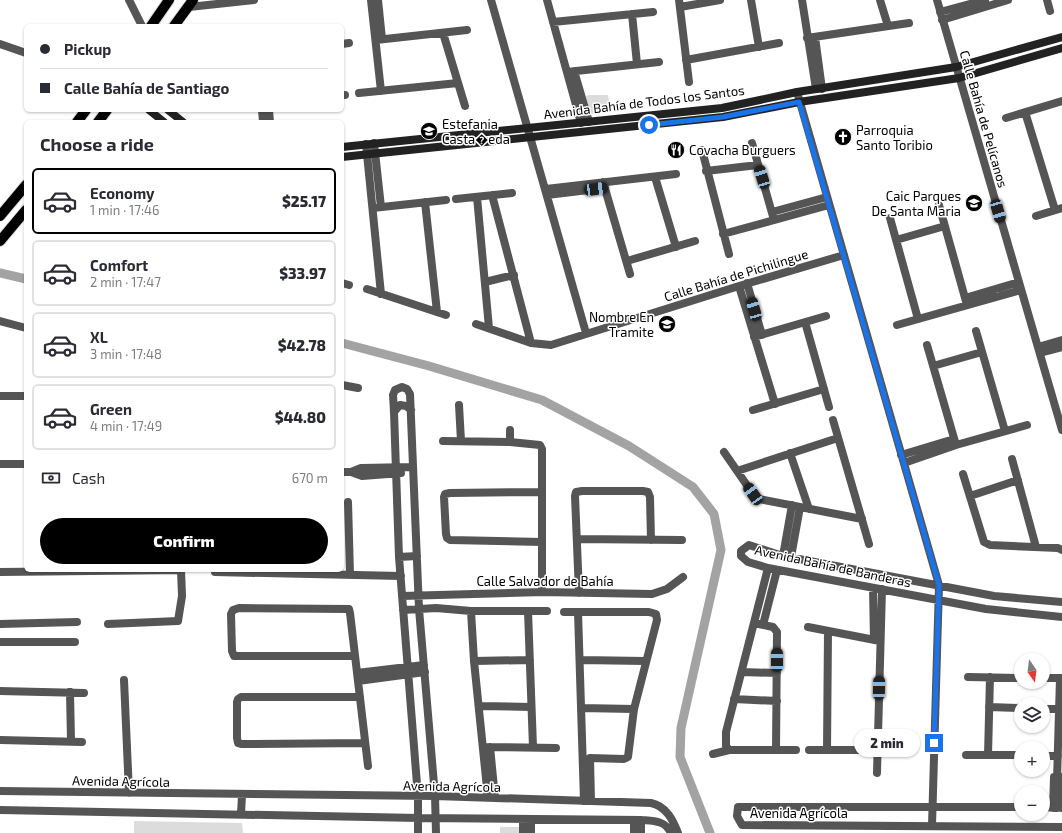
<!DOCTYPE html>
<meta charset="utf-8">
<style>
:root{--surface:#fff;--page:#f7f7f7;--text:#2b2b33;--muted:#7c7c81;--line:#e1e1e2;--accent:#000}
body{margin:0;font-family:"Exo 2",sans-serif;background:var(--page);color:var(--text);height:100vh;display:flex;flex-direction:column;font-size:15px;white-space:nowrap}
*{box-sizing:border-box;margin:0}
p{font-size:13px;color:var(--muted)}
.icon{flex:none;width:22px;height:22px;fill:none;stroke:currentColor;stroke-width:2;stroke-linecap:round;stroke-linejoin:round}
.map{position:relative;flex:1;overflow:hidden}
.drawer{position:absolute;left:24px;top:120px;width:320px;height:452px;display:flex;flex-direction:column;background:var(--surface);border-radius:6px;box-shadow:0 1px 3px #0004}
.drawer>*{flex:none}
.hud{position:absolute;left:24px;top:24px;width:320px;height:88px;border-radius:6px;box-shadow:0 1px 3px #0004;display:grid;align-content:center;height:88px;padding:0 16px;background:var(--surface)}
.needle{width:26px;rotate:166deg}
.tools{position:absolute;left:1014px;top:653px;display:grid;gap:8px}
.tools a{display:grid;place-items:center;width:36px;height:36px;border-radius:50%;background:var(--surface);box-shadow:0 1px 3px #0004;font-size:20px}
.end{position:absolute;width:18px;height:18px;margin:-9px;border:5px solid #1a73e8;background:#fff;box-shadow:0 0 0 2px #fff}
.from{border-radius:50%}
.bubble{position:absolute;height:28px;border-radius:14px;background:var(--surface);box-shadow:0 1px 3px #0004;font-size:13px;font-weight:800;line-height:28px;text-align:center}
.car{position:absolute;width:12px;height:24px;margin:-12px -6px;border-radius:5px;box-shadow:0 0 3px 1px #0007;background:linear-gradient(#222 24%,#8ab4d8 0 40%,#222 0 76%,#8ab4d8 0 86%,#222 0)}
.hud b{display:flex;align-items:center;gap:14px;height:38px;font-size:15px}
.hud b+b{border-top:1px solid var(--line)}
.hud i{width:10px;height:10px;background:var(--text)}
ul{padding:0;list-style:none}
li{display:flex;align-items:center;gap:12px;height:66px;margin:0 8px 6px;padding:0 8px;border:2px solid var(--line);border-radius:6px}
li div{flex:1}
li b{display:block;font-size:15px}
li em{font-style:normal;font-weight:800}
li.current{border-color:var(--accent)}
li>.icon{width:36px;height:36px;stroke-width:1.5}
h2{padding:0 16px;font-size:18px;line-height:48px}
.pay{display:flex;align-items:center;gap:10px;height:44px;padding:0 16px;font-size:15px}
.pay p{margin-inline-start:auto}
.cta{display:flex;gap:8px;margin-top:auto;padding:8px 16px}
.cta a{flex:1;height:46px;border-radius:24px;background:var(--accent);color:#fff;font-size:16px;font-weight:800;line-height:46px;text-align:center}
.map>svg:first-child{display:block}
.green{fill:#dcdcdc}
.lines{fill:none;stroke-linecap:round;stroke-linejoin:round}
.canal{stroke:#a3a3a3;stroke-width:9}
.primary-casing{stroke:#dbdbdb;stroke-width:12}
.street{stroke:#555;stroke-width:8}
.secondary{stroke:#222;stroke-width:8}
.primary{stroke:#000;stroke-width:10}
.route{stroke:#1a73e8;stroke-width:5}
.labels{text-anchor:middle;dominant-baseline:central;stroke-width:3;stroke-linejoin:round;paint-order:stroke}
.street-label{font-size:13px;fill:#000;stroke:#fff}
.poi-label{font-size:13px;fill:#000;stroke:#fff;text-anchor:start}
</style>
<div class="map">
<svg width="1062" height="833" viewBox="0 0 1062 833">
<rect width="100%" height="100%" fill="#fff"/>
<path class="green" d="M589 95H608L611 111 590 114 586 96Z
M134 821 242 823 243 833H134Z
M500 827H519V833H500Z"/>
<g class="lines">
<path class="canal" d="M0 273 26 279
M342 343 429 366 542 400 629 446 693 487 714 514 721 550 681 728 680 757 710 833"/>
<defs>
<path id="primary" d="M151 26 169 0
M174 26 193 0
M77 122 86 110
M98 122 107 110
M0 216 26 185
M0 241 26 210"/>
</defs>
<use href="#primary" class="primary-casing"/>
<path class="street" d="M129 0 142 26
M371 0 381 91
M378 0 382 39
M491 0 586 333
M547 0 581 123
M679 0 689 82
M751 0 759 47
M802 0 816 89
M880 0 888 26
M937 0 1062 430
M1047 0 1050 11
M189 7 254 0
M680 7 720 0
M940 12 985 0
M632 14 637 64
M942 20 1008 0
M553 22 653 12
M443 33 465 106
M815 37 822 89
M807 38 909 23
M376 40 467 30
M0 44 26 53
M342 44 349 43
M686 60 779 43
M574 71 589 122
M567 72 659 62
M797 92 939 585 932 826
M359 93 458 83
M342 95H345
M262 110 263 122
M269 110 270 122
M1025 112 1055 210
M1006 118 1062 101
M374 143 381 207
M752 143 774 220
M366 144 381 294
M702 150 729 254
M706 171 758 165
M655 177 676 247
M603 182 630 274
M546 189 676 174
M492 195 531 343
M547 195 605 188
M477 197 489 328
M456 199 512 193
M425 202 437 312
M939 205 967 305
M373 208 446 200
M772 212 827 197
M1036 216 1062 208
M890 218 918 319
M723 234 829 205
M896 240 945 226
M627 261 695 241
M485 282 514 275
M342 283 349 285
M747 283 762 335
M739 286 775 404
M367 289 446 315
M965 298 1019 282
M0 321 26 328
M805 322 829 407
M476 324 531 343 551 345 739 286 844 255
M897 325 1021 290
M976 331 1005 431
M754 337 826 316
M927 345 956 445
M1038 347 1062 340
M1040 353 1062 347
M933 366 982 352
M342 385 358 388
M0 396H26
M459 405 461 441
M753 410 824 389
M394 412 400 405 406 406 411 410
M833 420 869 544
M510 430V442
M443 441 510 442 540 445 542 449V592
M724 452 753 494 759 499 862 519
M790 453 809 509
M901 455 954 439
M1012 459 1036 547
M904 463 956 445 1027 425
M0 464H26
M737 471 838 438
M342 472H351L361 468 413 467
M351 472 362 476 401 473
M963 474 984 542 990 545 1058 548 1062 550
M541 492 450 493 445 494 444 497 446 534 447 538 450 540 542 542
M970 496 1018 480
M348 502 350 574
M577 539 682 540
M783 556 792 505
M399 557 417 556
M791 557 800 507
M768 568 726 732V746L729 750H796
M0 572 181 570
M215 572 401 576
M873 588 874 640
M579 593 575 496 576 492 582 491H643L648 492 650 497 651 540
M402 596 542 592 652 594 667 589 683 577
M1062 602 994 596 783 556 749 545 741 551V556L748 562 768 568 986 609 1062 617
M403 610 436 608 471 611H547
M471 611 474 661 488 798
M528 611 533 747
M564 612H649L656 614 657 620 634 709 628 757 624 759 590 758 591 801
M578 612 584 801
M754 623 773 627 777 632 776 750
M0 624 77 622
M108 624 178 621 182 596 181 570
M763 625 777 570
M808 627 880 641
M0 642H75
M355 656H234L232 651 231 614 233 610 239 608 349 609 350 613 368 766
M580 660 645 661
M474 661 530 660
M742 672 777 673
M357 673 424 665
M968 677 1021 678
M1043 678H1062
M124 680 129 793
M358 681 425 672
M0 691 84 693
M70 692 71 741
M360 697H241L238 699 237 702V738L238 743 242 744 365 743
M734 699 777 701
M480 706 531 707
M989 707 1021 708
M581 708 634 709
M1043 709H1059
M0 740 82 742
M484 747 556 748
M490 747 495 798
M809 750H878
M827 750 828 631
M713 754 729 750
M966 755H1021
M988 755 990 677
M1043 756H1058
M877 773 882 589
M1058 779 1062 777 1061 808
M1057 780 1060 678
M0 791 435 796 651 803C666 806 673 820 678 833
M1021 807H738L737 816 742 825 1062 827
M1043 807 1057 808
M1053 808 1054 777 1055 778
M0 810 419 818 641 820C653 821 665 820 671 833
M241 814 242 795
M523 819V833
M634 820V833
M418 833V797L399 557 394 412 393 395 395 390 402 387 407 389 410 394 419 609 435 796 436 833
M531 833V819
M641 833V820"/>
<path class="secondary" d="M149 110 164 122
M168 110 183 122
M342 147 722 108 797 92 956 67 1062 37
M342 157 723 117 799 102 959 78 1062 48"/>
<use href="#primary" class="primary"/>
</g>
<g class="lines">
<path class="route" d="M649 125 723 117 799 102 939 585 934 743"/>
</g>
<defs>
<symbol id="school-disc" viewBox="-11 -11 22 22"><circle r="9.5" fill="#000" stroke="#fff"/><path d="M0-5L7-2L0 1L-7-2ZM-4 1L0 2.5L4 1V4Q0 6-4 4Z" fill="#fff"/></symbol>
<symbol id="church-disc" viewBox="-11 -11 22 22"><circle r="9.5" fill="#000" stroke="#fff"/><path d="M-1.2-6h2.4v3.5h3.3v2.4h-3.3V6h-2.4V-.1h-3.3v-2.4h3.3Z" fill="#fff"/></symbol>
<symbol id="restaurant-disc" viewBox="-11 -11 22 22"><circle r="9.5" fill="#000" stroke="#fff"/><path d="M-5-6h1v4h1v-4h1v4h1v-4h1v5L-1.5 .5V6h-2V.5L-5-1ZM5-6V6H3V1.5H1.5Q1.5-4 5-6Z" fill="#fff"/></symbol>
</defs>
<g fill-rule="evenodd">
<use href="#school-disc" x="419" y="121" width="20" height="20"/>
<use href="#church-disc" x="833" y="127" width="20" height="20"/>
<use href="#restaurant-disc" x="666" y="140" width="20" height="20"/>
<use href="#school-disc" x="964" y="193" width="20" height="20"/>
<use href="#school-disc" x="657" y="314" width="20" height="20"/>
</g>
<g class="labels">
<g class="street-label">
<text transform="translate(644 102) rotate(-7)">Avenida Bahía de Todos los Santos</text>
<text transform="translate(984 119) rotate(74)">Calle Bahía de Pelícanos</text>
<text transform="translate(736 275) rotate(-17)">Calle Bahía de Pichilingue</text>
<text transform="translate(833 566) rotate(12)">Avenida Bahía de Banderas</text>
<text x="545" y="581">Calle Salvador de Bahía</text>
<text transform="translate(121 781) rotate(1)">Avenida Agrícola</text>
<text transform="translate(452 786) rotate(1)">Avenida Agrícola</text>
<text x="799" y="813">Avenida Agrícola</text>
</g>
<g class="poi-label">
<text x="442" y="124">Estefania<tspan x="442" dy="15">Casta�eda</tspan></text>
<text x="856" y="130">Parroquia<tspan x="856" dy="15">Santo Toribio</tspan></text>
<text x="689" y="150">Covacha Burguers</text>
<text x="961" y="196" text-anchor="end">Caic Parques<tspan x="961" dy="15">De Santa Maria</tspan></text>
<text x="654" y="317" text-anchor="end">Nombre En<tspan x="654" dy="15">Tramite</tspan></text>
</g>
</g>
</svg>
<div class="tools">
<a><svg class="needle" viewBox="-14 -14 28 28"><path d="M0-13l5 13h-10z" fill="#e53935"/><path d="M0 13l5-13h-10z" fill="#7c7c81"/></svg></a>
<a><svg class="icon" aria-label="layers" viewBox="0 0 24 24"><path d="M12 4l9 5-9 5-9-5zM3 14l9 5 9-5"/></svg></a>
<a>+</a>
<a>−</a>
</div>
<i class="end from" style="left:649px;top:125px"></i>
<i class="end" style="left:934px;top:743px"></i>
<div class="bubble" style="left:854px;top:729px;width:66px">2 min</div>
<i class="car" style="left:762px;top:177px;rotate:343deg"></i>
<i class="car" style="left:596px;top:189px;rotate:82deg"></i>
<i class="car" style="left:998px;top:211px;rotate:164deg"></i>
<i class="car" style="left:754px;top:309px;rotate:344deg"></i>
<i class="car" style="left:753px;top:494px;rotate:325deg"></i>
<i class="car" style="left:777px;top:660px;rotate:0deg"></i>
<i class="car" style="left:879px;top:688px;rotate:1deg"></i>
<div class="hud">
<b><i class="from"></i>Pickup</b>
<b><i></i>Calle Bahía de Santiago</b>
</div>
<section class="drawer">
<h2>Choose a ride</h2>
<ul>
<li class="current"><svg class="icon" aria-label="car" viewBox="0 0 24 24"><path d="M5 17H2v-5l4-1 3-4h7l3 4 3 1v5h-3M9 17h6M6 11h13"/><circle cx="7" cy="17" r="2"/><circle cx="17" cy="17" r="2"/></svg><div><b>Economy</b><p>1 min · 17:46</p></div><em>$25.17</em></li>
<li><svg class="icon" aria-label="car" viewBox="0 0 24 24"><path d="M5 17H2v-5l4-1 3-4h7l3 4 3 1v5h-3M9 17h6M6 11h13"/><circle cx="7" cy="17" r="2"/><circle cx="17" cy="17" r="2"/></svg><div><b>Comfort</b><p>2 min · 17:47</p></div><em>$33.97</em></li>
<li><svg class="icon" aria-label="car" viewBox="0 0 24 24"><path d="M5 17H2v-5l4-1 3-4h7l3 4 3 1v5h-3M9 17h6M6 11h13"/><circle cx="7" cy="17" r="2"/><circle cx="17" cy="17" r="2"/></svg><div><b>XL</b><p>3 min · 17:48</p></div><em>$42.78</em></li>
<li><svg class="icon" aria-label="car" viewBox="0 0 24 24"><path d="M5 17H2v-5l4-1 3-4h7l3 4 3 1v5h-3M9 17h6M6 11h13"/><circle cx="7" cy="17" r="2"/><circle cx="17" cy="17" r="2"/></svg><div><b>Green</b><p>4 min · 17:49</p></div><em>$44.80</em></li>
</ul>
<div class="pay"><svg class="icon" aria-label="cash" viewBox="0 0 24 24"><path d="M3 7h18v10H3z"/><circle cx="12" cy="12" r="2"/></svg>Cash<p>670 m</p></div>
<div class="cta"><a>Confirm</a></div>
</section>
</div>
